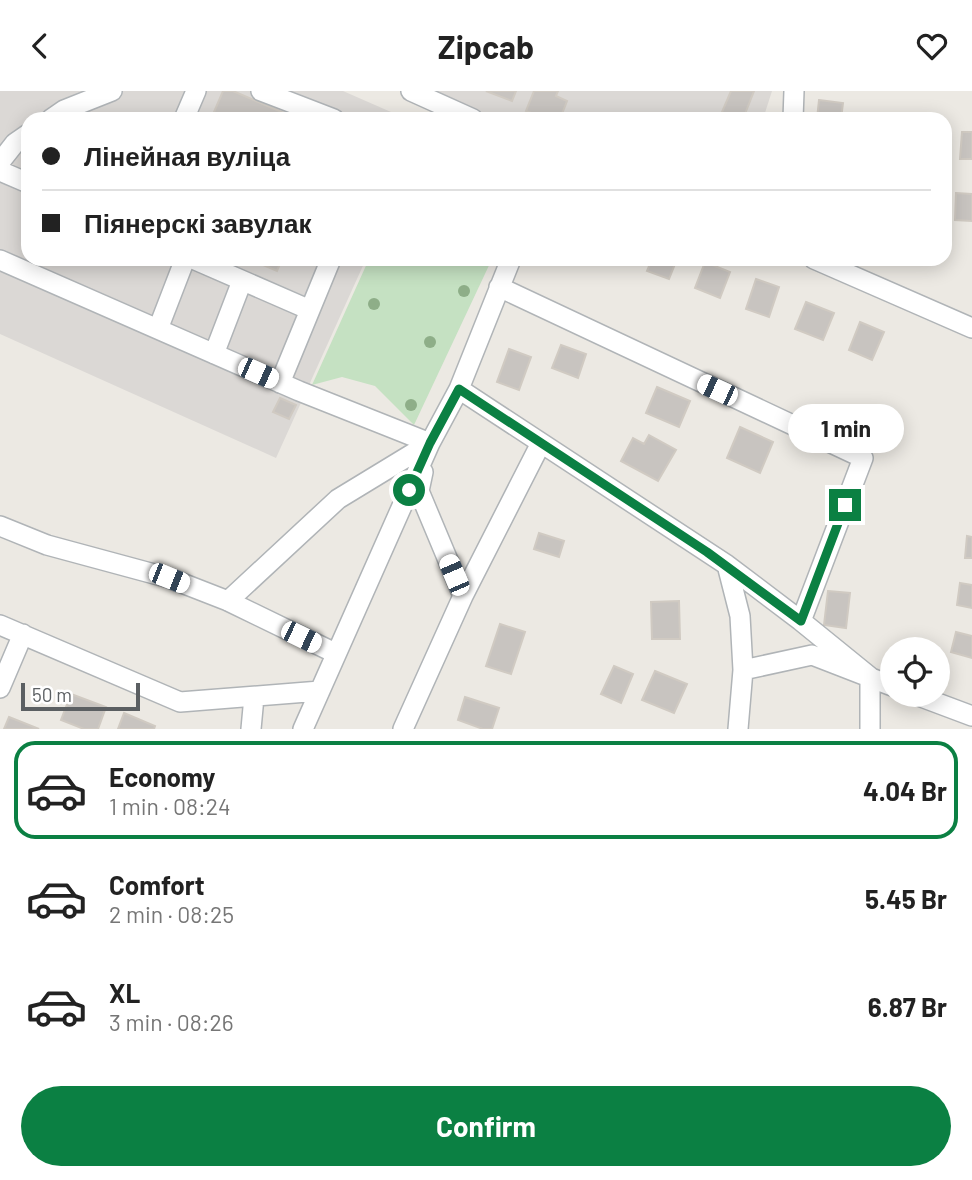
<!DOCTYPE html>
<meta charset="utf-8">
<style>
:root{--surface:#fff;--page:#f6f6f6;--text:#222;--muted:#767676;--line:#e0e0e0;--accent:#0b8043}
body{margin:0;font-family:Barlow,sans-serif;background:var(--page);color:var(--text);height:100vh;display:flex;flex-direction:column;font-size:26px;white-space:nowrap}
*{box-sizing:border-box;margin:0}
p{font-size:23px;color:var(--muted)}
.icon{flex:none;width:38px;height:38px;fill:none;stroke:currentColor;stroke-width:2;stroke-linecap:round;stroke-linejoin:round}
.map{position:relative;height:638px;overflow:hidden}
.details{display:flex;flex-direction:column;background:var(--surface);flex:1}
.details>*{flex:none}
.banner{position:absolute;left:21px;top:21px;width:931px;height:154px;border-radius:21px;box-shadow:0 4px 18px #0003;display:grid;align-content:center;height:154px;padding:0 21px;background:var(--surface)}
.controls{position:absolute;left:880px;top:546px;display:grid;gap:14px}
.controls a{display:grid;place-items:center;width:70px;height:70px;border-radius:50%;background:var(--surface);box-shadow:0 4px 18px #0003;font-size:35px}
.scale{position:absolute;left:21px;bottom:18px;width:119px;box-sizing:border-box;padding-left:7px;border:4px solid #5b5f62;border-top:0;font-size:19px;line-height:24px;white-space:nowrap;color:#5b5f62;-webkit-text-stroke:5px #fff;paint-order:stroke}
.end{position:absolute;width:32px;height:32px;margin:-16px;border:9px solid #0b8043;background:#fff;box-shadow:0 0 0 4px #fff}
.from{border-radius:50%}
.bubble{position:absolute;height:49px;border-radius:24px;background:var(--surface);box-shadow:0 4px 18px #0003;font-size:23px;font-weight:700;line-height:49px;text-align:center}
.car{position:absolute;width:21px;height:42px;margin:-21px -10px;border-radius:9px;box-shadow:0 0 5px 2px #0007;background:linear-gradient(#fff 24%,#345 0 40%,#fff 0 76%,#345 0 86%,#fff 0)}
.banner b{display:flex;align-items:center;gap:24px;height:66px;font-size:26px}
.banner b+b{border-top:2px solid var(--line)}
.banner i{width:18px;height:18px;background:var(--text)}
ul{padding:12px 0 0;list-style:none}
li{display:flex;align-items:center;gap:21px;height:98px;margin:0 14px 10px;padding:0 7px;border:4px solid transparent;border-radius:21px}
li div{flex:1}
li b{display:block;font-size:26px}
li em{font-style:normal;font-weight:700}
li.active{border-color:var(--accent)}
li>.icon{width:63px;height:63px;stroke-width:1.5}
.primary-button{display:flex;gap:14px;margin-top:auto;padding:14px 21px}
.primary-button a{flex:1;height:80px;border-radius:42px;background:var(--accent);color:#fff;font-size:28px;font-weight:700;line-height:80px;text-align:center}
header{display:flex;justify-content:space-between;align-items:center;height:91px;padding:0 21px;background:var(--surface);font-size:32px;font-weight:700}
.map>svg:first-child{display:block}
.industrial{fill:#dbd8d5}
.green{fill:#c5e1c2}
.building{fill:#c8c4c0;stroke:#d0cac2;stroke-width:2}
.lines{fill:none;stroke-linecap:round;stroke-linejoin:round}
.minor-casing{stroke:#b0b4b7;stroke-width:22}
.path{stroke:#9cc1a3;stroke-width:2.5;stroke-dasharray:7 3.5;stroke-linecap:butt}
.minor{stroke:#fff;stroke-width:19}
.tree{fill:#8eae88}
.route{stroke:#0b8043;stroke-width:9}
</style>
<header><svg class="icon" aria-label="back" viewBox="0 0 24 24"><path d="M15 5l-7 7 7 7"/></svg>Zipcab<svg class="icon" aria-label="heart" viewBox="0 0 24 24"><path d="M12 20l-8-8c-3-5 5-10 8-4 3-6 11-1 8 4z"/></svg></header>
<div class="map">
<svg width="972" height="638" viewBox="0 0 972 638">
<rect width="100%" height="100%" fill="#ece9e3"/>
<path class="industrial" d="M0 0H343L407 28H28V168H366L276 367 0 243Z
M417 0H772L763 28H485Z"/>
<path class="green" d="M369 168H492L414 334 375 295 342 286 312 294Z"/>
<path class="building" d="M223 0H233L298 28H211Z
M486 0H516L512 10Z
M534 0H558L556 5 567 10 560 28H546L526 20Z
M731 0H754L743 28H719Z
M819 9 843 12 841 28H817Z
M962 41H972V68H960Z
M956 102 972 103V130L955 129Z
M249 168H282L277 180Z
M652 168H677L669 188 647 180Z
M705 171 730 181 720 207 695 197Z
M756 188 779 196 769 226 746 218Z
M806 211 834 222 823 249 795 238Z
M860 231 884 241 872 269 849 259Z
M561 254 586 263 578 287 552 277Z
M509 258 531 266 519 299 497 291Z
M657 296 690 310 679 336 646 322Z
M280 307 296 314 289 328 273 321Z
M740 336 773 351 760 382 727 367Z
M649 344 676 359 658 390 621 370 633 347 644 353Z
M539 442 564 450 559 466 534 458Z
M967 445 972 446V467H965Z
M960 492 972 494V517L957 514Z
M828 500 850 502 846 537 824 534Z
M679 510 680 548H652L651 511Z
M500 533 525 541 511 583 486 575Z
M956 541 972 545V567L951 561Z
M614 575 633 583 621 612 601 603Z
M655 580 687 593 674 622 642 609Z
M71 603 106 616 98 638H84L61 629Z
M465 606 499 617 492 638H483L458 629Z
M124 622 155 635 154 638H118Z
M9 626 39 638H4Z"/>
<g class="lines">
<defs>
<path id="minor" d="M261 0 334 28
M411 0 473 28
M51 28 64 19 112 0
M184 28 196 0
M793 28 794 0
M0 71 15 52 28 43
M0 80 28 92
M193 168 310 219
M814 168 972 237
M0 169 299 300 430 352
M499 196 863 367 801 530 870 586V638
M158 238 185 168
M214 263 242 190
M280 292 331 168
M459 298 727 474 740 525 743 579 738 638
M0 435 47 454 169 487 228 510 335 562
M727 474 801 530
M463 505 541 352
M228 510 338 408 430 352
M0 534 180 611 320 600
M743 579 812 564 892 595
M0 597 23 543
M916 604 972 625
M251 638 254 606
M303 638 430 352 459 298 511 168
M403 638 463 505 419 400 423 381"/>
</defs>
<use href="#minor" class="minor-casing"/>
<path class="path" d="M491 23 503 28"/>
<use href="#minor" class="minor"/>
</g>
<g class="tree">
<circle cx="464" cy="200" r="6"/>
<circle cx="374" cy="213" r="6"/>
<circle cx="430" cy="251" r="6"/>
<circle cx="411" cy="314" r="6"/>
</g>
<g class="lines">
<path class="route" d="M409 399 430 352 459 298 707 461 801 530 845 414"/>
</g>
</svg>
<div class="controls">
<a><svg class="icon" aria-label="locate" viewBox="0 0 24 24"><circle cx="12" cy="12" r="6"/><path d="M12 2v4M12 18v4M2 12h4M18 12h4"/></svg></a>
</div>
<div class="scale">50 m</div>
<i class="end from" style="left:409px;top:399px"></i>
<i class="end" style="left:845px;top:414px"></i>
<div class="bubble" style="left:788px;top:313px;width:116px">1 min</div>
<i class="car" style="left:258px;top:282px;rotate:114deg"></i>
<i class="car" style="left:717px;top:299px;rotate:295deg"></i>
<i class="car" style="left:454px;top:484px;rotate:337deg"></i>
<i class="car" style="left:169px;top:487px;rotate:112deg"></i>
<i class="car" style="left:301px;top:546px;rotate:116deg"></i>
<div class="banner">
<b><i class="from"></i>Лінейная вуліца</b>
<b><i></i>Піянерскі завулак</b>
</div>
</div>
<section class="details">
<ul>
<li class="active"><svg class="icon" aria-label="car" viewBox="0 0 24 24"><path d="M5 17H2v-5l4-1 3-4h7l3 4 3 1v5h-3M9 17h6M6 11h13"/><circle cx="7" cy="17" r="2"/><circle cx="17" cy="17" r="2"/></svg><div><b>Economy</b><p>1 min · 08:24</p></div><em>4.04 Br</em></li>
<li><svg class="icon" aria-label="car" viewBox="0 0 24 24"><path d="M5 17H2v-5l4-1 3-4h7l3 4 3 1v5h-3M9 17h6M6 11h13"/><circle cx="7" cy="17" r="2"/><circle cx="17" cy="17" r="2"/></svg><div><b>Comfort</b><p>2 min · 08:25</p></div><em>5.45 Br</em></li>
<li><svg class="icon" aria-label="car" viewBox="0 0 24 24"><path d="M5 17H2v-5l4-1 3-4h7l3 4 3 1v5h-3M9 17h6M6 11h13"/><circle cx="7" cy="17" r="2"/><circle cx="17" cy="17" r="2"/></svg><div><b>XL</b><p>3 min · 08:26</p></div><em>6.87 Br</em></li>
</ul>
<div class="primary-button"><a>Confirm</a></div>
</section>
